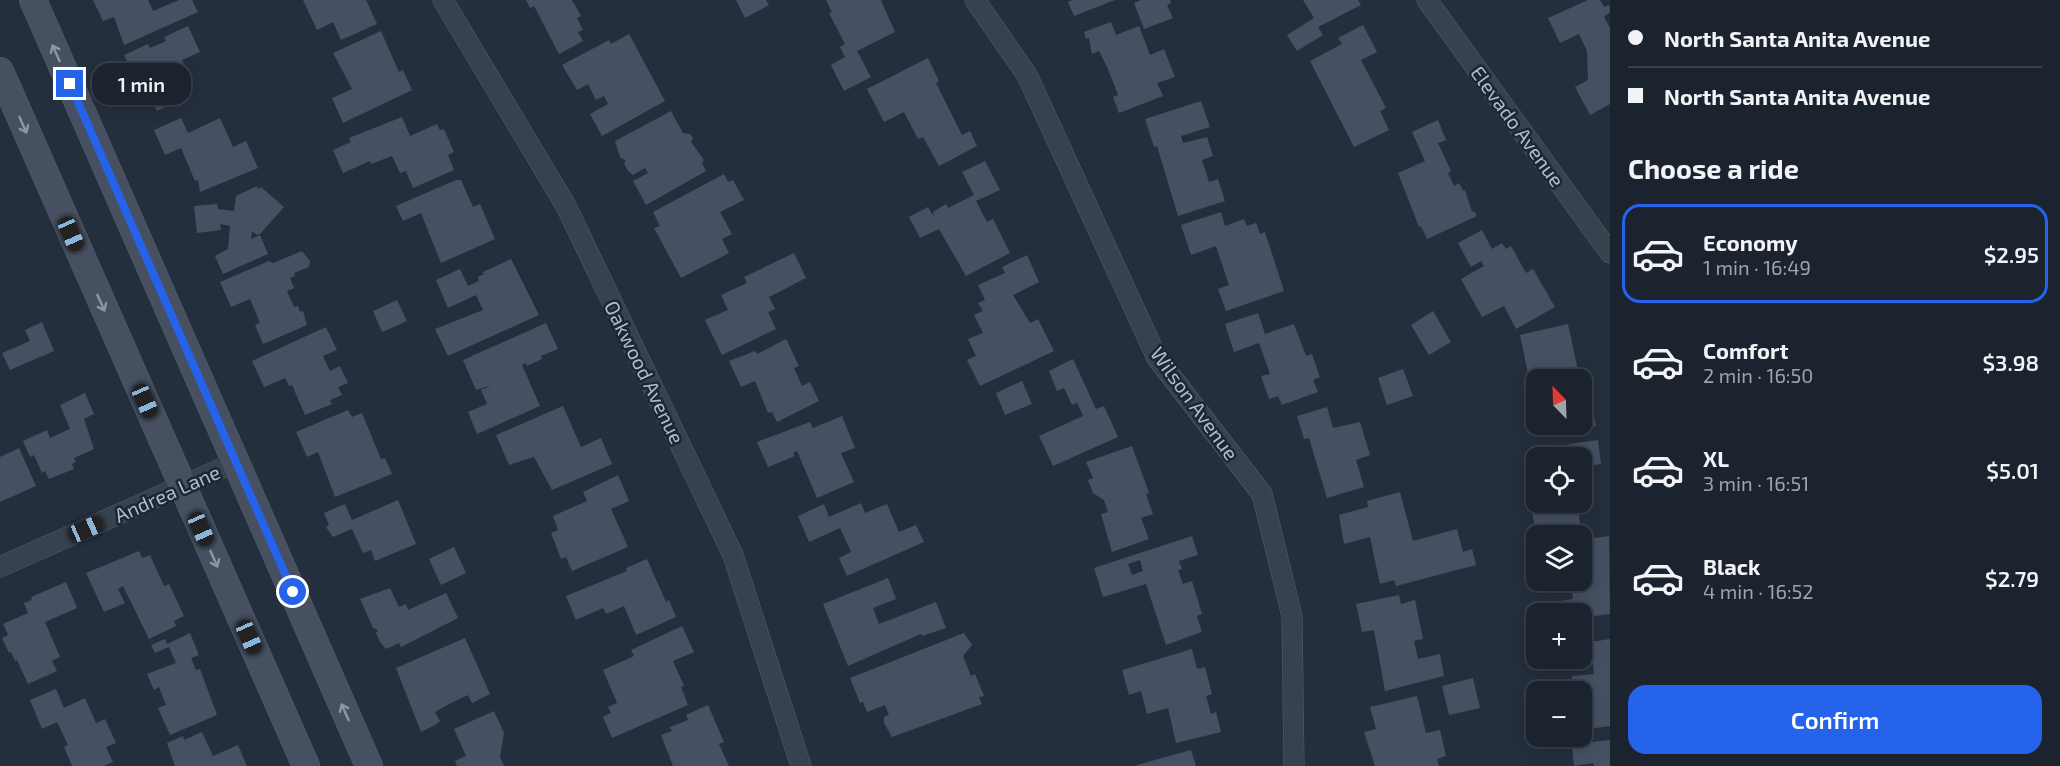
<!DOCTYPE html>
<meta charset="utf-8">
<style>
:root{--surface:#1b232e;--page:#242b36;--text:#f1f3f6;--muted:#a0a4aa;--line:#39404a;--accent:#2563eb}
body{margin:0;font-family:"Exo 2",sans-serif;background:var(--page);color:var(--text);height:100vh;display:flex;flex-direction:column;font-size:22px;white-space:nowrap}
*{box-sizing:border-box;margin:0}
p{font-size:20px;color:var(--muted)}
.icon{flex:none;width:33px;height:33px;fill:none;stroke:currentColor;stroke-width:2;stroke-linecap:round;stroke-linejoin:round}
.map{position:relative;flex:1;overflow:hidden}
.drawer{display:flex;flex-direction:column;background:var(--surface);width:450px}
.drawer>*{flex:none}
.guide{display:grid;align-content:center;height:132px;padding:0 18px;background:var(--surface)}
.needle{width:39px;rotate:337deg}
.fabs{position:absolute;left:1526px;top:369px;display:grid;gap:12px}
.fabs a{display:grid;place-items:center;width:66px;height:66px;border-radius:12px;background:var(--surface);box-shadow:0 3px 15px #0003,0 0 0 2px var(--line);font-size:30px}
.end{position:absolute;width:27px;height:27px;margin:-14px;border:8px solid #2563eb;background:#fff;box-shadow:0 0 0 3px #fff}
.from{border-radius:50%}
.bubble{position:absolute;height:42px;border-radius:18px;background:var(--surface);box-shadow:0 3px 15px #0003,0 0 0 2px var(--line);font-size:20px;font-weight:600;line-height:42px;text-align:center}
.car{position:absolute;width:18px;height:36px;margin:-18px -9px;border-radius:8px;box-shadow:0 0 4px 2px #0007;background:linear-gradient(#222 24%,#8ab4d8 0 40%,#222 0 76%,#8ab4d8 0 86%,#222 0)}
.guide b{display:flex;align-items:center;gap:21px;height:57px;font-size:22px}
.guide b+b{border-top:2px solid var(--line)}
.guide i{width:15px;height:15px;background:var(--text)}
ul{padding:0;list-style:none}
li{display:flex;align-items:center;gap:18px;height:99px;margin:0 12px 9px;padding:0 6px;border:3px solid transparent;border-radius:18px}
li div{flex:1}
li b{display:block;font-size:22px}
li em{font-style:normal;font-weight:600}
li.active{border-color:var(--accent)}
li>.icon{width:54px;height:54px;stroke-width:1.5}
h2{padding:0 18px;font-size:27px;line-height:72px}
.action{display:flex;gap:12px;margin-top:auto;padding:12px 18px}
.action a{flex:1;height:69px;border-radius:18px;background:var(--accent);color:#fff;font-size:24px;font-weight:600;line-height:69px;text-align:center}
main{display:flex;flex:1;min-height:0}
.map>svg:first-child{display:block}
.building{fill:#455162;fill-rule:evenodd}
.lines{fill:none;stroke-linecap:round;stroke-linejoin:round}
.street-casing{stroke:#565f6c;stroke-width:21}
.secondary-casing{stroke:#565f6c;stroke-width:28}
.street{stroke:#38414e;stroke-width:20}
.secondary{stroke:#465061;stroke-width:27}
.oneway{stroke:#8e96a5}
.route{stroke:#2563eb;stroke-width:8}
.labels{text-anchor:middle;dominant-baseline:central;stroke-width:5;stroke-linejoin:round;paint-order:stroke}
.street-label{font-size:20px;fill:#b4bcc9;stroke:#1d2633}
</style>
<main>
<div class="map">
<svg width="1610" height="766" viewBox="0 0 1610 766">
<rect width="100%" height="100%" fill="#242f3e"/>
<path class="building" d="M93 0H148L153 11 179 0H192L198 12 124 45 114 17 103 21Z
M303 0H366L377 24 341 40 333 22 317 30Z
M526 0H572L581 16 577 18 583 30 578 32 583 41 559 54 534 6 530 8Z
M736 0H766L769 5 745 18Z
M826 0H881L895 32 857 51 871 77 844 91 831 65 845 57 840 47 845 44 829 13 832 12Z
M1072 0H1115L1074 16 1068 2Z
M1141 0H1170L1171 3 1167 5 1173 18 1144 29 1134 3Z
M1303 0H1358L1361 5 1318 27 1323 35 1297 51 1287 35 1314 18Z
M1588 0H1600L1604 7 1609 5 1610 8V12L1604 17 1610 28V104L1590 115 1575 87 1588 80 1587 51 1579 34 1560 43 1548 18Z
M1111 22 1116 35 1139 26 1150 55 1164 49 1175 77 1157 83 1163 96 1119 113 1113 97 1118 95 1108 69 1099 51 1092 54 1089 38 1086 39 1084 32Z
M1363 25 1377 52 1361 60 1386 108 1380 111 1389 130 1354 147 1310 61 1342 44 1338 38Z
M188 26 200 52 182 60 188 73 171 80 180 100 157 111 153 103 147 105 124 55 148 44 150 48 166 41 164 37Z
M381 31 399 72 403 70 412 90 343 123 332 98 352 89 333 53Z
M629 34 665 101 602 136 590 114 608 104 604 96 596 100 588 84 577 90 562 65 609 40 611 44Z
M928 58 939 81 936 83 962 135 970 131 977 146 939 166 923 137 918 139 904 112 884 122 867 89Z
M1201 101 1210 127 1181 136 1183 143 1207 137 1213 156 1202 160 1209 182 1218 179 1225 201 1178 216 1157 146 1154 147 1145 119Z
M671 111 683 133 690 134 693 138 691 142 704 160 702 163 706 171 646 205 633 181 648 173 645 168 633 175 628 171 624 163 626 161 620 157 615 141Z
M402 117 410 136 437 124 440 130 444 129 454 152 448 155 454 170 413 188 406 171 400 173 392 156 371 164 370 161 343 173 333 150 351 142 349 138Z
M181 118 188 133 220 118 233 147 246 141 258 168 200 192 198 180 195 181 181 148 165 155 154 130Z
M1438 120 1446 140 1438 143 1451 171 1448 173 1454 186 1459 183 1463 191 1465 190 1472 212 1474 211 1477 216 1427 239 1421 226 1419 227 1398 173 1425 161 1412 132Z
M985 161 1000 190 976 201 987 222 993 219 1010 253 966 276 939 229 920 238 909 217 928 207 934 217 933 212 946 204 948 208 974 195 962 172Z
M724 174 728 182 733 180 744 200 720 212 732 234 722 239 729 253 681 278 654 228 660 226 653 212Z
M456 180H461L473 207 480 204 495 239 441 263 421 213 403 221 396 206Z
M257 186 258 189 261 187 284 207 260 234 257 235 252 231 251 239 260 235 268 254 223 274 215 256 228 249 230 226 220 224 221 230 197 233 194 206 217 204 218 209 234 211 236 196Z
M1221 212 1225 226 1244 219 1247 226 1256 223 1260 234 1265 232 1284 291 1226 311 1218 289 1229 285 1216 246 1191 255 1181 225Z
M1482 230 1492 249 1502 243 1506 249 1511 246 1526 273 1533 269 1555 307 1516 329 1504 306 1482 317 1461 279 1484 266 1481 261 1471 267 1458 243Z
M302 251 310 261 309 267 294 273 295 276 290 278 294 288 287 291 294 307 298 306 300 312 303 311 307 325 263 344 255 325 260 323 250 299 231 307 220 282 269 261 273 263Z
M794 253 806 278 769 297 775 309 768 312 776 329 722 355 705 320 728 310 721 295 747 283 744 277Z
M1027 255 1039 282 1013 295 1030 323 1038 319 1054 351 980 386 967 360 976 356 968 339 983 333 974 315 983 311 978 303 985 300 978 285 1005 273 1002 267Z
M511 259 539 315 448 356 435 329 483 310 476 295 448 308 436 280 460 269 468 286 479 281 478 277 484 274 483 272Z
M397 300 407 321 382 332 373 311Z
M1433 311 1451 342 1429 355 1411 325Z
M1258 313 1265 334 1294 324 1306 356 1312 354 1320 377 1313 380 1318 392 1282 405 1278 396 1269 399 1261 376 1270 374 1259 343 1234 352 1225 324Z
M42 322 54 351 10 370 2 353 30 341 25 330Z
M546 323 558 349 541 356 542 359 527 366 526 363 522 365 540 406 477 434 468 412 487 404 481 390 492 385 476 390 463 360Z
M1568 324 1580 380H1536L1535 407 1520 335Z
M326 327 337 350 323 356 330 371 340 366 348 383 338 387 342 395 330 400 332 404 305 415 292 385 289 386 285 378 264 387 252 361Z
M786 339 799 366 794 368 802 386 810 382 819 401 777 422 772 412 768 413 755 381 741 387 729 361 755 351 757 354Z
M1073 359 1096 409 1104 406 1118 437 1053 466 1039 436 1083 416 1077 403 1072 405 1064 388 1057 391 1049 371Z
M1403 369 1413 396 1387 405 1378 378Z
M1022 381 1032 404 1005 415 996 393Z
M1587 383 1596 426 1560 434 1559 424H1581V384Z
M85 393 94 414 84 419 94 449 74 458 76 462 72 464 74 469 49 479 45 471 42 473 34 455 30 457 23 441 47 430 50 438 70 429 60 405Z
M563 406 581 447 601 438 612 464 552 490 534 457 509 465 496 435Z
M1327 407 1333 428 1360 422 1370 455 1356 460 1364 487 1327 498 1309 438 1304 439 1297 416Z
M348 410 352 417 362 413 381 459 385 458 392 474 335 497 318 452 307 457 296 432Z
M842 416 855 448 841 453 854 482 817 498 797 451 793 453 795 456 768 467 757 442 810 422 813 428Z
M1598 440 1601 464 1581 467V458H1554L1570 454 1569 444Z
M1132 446 1149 493 1146 494 1153 514 1141 518 1149 539 1112 552 1101 514 1108 512 1104 500 1093 493 1088 480 1093 478 1086 462Z
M19 448 36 486 0 502V457Z
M618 475 629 501 611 509 628 547 572 571 566 557 561 559 551 533 558 530 553 516 587 501 583 492Z
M1400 492 1413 541 1457 529 1463 552 1472 549 1476 565 1396 586 1394 580 1380 584 1370 537 1344 544 1339 515 1368 507 1367 501Z
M398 500 416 544 375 561 371 550 363 553 352 529 333 537 326 527 329 525 324 513 345 504 352 520Z
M1535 502H1583L1584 508 1578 509 1581 530 1536 536 1532 510 1536 509Z
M861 503 865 513 887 504 899 532 916 525 924 542 847 576 839 558 851 552 840 528 809 542 798 516 824 504 829 517Z
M1192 536 1198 555 1179 561 1182 569 1178 570 1183 584 1192 581 1202 614 1197 616 1202 632 1166 645 1146 584 1103 597 1094 568ZM1140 560 1143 571 1132 575 1128 564Z
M1609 536 1610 614 1586 617 1587 626H1581V614H1556L1555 602 1573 599 1570 580H1581V540Z
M454 547 466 573 441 585 429 559Z
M139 551 142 558 150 555 164 586 169 584 184 616 174 621 176 626 149 639 123 586 118 589 125 603 104 612 86 573Z
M647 559 666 602 669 600 676 617 636 635 624 606 606 614 603 608 576 620 566 596 627 571 626 568Z
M888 578 896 599 873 608 879 624 936 602 946 628 922 636 921 634 848 666 823 604Z
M66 582 77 608 45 622 60 657 52 661 57 671 28 684 17 660 15 661 11 652 9 653 2 638 8 635 3 624 28 613 24 603 32 600 31 597Z
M390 588 399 607 406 604 408 610 446 593 458 618 401 647 399 643 386 649 380 642 376 633 378 630 373 628 360 599Z
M1399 595 1401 604 1415 600 1423 639 1414 641 1418 659 1440 654 1444 676 1385 691 1374 630 1362 632 1356 604Z
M682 626 694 652 673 661 684 686 681 687 688 705 612 738 603 717 611 713 608 707 617 703 603 670 634 656 631 650Z
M190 633 199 655 191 658 196 670 200 669 217 715 170 735 158 708 166 705 159 687 154 690 147 674 176 663 169 647 155 653 151 645 165 639 167 644Z
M964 633 972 645 963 656 971 676 975 674 984 696 979 697 982 704 892 737 884 723V717L889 715 885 705 867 712 863 702 860 703 850 678Z
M465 638 490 694 472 703 468 695 449 704 435 712 440 721 435 725 421 732 396 668Z
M1610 639V726L1581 730V692H1546L1545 683 1563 680V687L1571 686 1572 676 1594 674 1590 642Z
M1192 649 1197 669 1205 667 1212 694 1206 696 1211 714 1216 712 1221 732 1176 743 1168 708 1147 714 1141 691 1129 695 1122 670Z
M1473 678 1480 708 1449 715 1442 686Z
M56 689 64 708 85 698 96 723 105 719 116 743 106 747 113 762 104 766H72L64 747 68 745 57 722 42 729 30 700Z
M1417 696 1426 733 1440 730 1446 756 1437 759 1439 766H1375L1364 732 1376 729 1370 707Z
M708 705 724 742 719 744 729 766H673L661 735 672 731 670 727 688 720 686 715Z
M494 711 504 733 500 757 504 766H457L455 761 466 756 454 729Z
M202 732 213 756 238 745 247 766H175L167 743 183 736 184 740Z
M1610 740V766H1594L1593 763 1574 766 1572 744Z
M1191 750 1196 766H1137V765Z"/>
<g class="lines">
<defs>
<path id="street" d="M443 0 566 206 733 555 801 766
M975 0 1027 75 1157 358 1262 494 1292 616 1294 766
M1427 0 1610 253
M0 567 236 462"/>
<path id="secondary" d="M33 0 369 766
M0 71 306 766"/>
</defs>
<use href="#street" class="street-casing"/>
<use href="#secondary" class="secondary-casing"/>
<use href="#street" class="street"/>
<use href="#secondary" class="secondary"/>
</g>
<defs><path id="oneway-shaft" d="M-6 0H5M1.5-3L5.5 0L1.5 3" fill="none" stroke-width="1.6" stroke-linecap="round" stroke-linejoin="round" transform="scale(1.5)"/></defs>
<g class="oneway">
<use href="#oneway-shaft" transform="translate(56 53) rotate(-114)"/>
<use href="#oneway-shaft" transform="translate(23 125) rotate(66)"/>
<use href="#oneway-shaft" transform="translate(101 303) rotate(66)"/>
<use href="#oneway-shaft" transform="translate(214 559) rotate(66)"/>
<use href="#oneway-shaft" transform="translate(345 712) rotate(-114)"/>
</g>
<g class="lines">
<path class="route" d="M70 84 293 592"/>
</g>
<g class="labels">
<g class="street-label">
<text transform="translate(1518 126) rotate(54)">Elevado Avenue</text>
<text transform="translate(645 372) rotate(64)">Oakwood Avenue</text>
<text transform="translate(1195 403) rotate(54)">Wilson Avenue</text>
<text transform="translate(167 493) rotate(-24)">Andrea Lane</text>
</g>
</g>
</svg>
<div class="fabs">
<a><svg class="needle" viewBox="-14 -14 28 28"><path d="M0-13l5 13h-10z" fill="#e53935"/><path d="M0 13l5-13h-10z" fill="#a0a4aa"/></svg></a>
<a><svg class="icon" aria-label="locate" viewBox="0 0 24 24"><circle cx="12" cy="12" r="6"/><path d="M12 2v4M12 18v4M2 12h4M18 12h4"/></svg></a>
<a><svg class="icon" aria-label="layers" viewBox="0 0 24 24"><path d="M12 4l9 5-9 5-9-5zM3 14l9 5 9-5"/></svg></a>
<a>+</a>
<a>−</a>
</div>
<i class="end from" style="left:293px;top:592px"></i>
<i class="end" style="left:70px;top:84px"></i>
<div class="bubble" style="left:92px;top:63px;width:99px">1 min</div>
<i class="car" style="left:71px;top:234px;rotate:156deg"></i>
<i class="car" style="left:145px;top:401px;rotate:156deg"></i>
<i class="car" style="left:86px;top:529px;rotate:66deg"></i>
<i class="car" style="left:201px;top:529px;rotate:156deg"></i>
<i class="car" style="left:249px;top:637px;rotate:156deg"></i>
</div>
<section class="drawer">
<div class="guide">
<b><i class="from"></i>North Santa Anita Avenue</b>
<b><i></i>North Santa Anita Avenue</b>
</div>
<h2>Choose a ride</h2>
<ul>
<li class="active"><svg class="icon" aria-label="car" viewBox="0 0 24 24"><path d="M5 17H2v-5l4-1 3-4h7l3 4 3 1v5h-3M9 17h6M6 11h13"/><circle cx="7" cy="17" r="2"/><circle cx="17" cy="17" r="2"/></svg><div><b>Economy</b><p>1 min · 16:49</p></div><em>$2.95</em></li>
<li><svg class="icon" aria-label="car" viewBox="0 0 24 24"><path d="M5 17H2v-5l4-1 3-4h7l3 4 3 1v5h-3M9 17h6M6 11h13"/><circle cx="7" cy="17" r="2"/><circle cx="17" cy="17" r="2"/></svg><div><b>Comfort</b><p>2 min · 16:50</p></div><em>$3.98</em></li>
<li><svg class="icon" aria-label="car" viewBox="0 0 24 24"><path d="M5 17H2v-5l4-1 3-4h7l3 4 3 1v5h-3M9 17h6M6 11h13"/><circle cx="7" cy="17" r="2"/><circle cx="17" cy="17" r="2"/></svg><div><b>XL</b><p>3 min · 16:51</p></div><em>$5.01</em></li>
<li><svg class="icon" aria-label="car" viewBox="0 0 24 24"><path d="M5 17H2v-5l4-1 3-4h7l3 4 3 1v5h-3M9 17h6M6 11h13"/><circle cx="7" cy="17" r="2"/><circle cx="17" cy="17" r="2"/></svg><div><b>Black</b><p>4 min · 16:52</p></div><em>$2.79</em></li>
</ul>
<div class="action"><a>Confirm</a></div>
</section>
</main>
